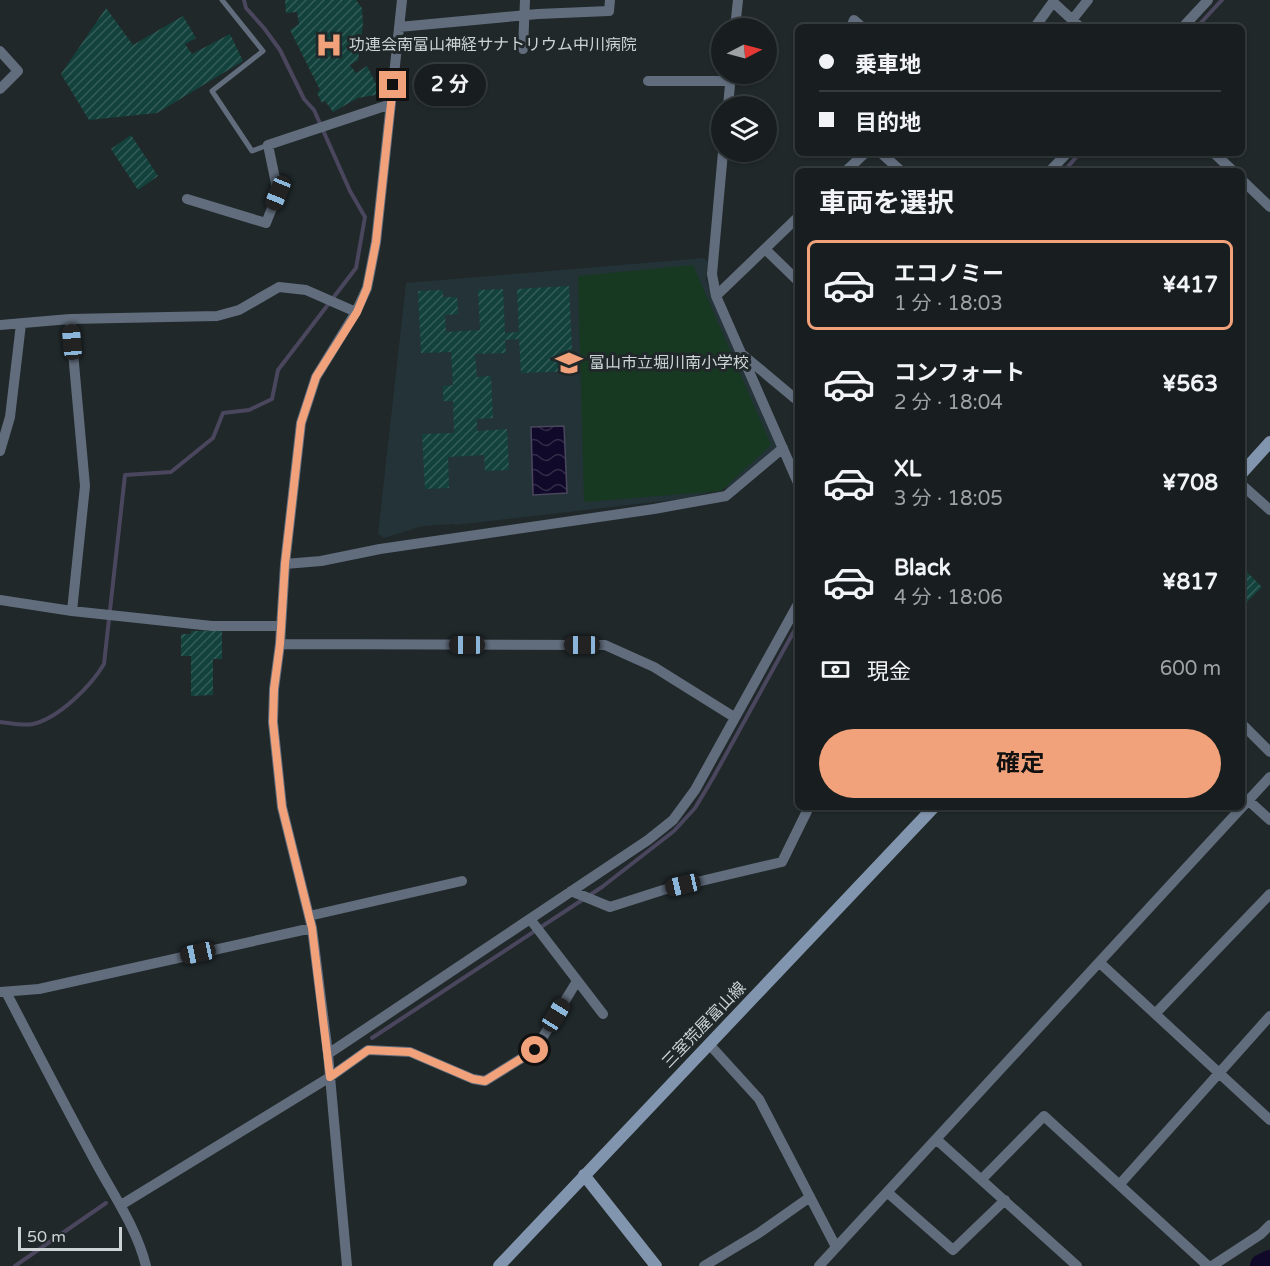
<!DOCTYPE html>
<html lang="ja">
<meta charset="utf-8">
<style>
:root{--surface:#181e20;--page:#212729;--text:#f1f3f6;--muted:#9fa2a5;--line:#363c3e;--accent:#f1a27b}
body{margin:0;font-family:"Varela Round","Noto Sans JP",sans-serif;background:var(--page);color:var(--text);height:100vh;display:flex;flex-direction:column;font-size:22px;white-space:nowrap}
*{box-sizing:border-box;margin:0}
p{font-size:20px;color:var(--muted)}
.icon{flex:none;width:33px;height:33px;fill:none;stroke:currentColor;stroke-width:2;stroke-linecap:round;stroke-linejoin:round}
.map{position:relative;flex:1;overflow:hidden}
.sheet{position:absolute;left:795px;top:168px;width:450px;height:642px;display:flex;flex-direction:column;background:var(--surface);border-radius:9px;box-shadow:0 2px 4px #0004,0 0 0 2px var(--line)}
.sheet>*{flex:none}
.banner{position:absolute;left:795px;top:24px;width:450px;height:132px;border-radius:9px;box-shadow:0 2px 4px #0004,0 0 0 2px var(--line);display:grid;align-content:center;height:132px;padding:0 24px;background:var(--surface)}
.needle{width:39px;rotate:84deg}
.controls{position:absolute;left:711px;top:18px;display:grid;gap:12px}
.controls a{display:grid;place-items:center;width:66px;height:66px;border-radius:50%;background:var(--surface);box-shadow:0 2px 4px #0004,0 0 0 2px var(--line);font-size:30px}
.scale{position:absolute;left:18px;bottom:15px;width:104px;box-sizing:border-box;padding-left:6px;border:3px solid #ced3d5;border-top:0;font-size:16px;line-height:21px;white-space:nowrap;color:#ced3d5;-webkit-text-stroke:4px #20282a;paint-order:stroke}
.end{position:absolute;width:27px;height:27px;margin:-14px;border:8px solid #f1a27b;background:#111;box-shadow:0 0 0 3px #111}
.from{border-radius:50%}
.bubble{position:absolute;height:42px;border-radius:21px;background:var(--surface);box-shadow:0 2px 4px #0004,0 0 0 2px var(--line);font-size:20px;font-weight:700;line-height:42px;text-align:center}
.car{position:absolute;width:18px;height:36px;margin:-18px -9px;border-radius:8px;box-shadow:0 0 4px 2px #0007;background:linear-gradient(#222 24%,#8ab4d8 0 40%,#222 0 76%,#8ab4d8 0 86%,#222 0)}
.banner b{display:flex;align-items:center;gap:21px;height:57px;font-size:22px}
.banner b+b{border-top:2px solid var(--line)}
.banner i{width:15px;height:15px;background:var(--text)}
ul{padding:0;list-style:none}
li{display:flex;align-items:center;gap:18px;height:90px;margin:0 12px 9px;padding:0 12px;border:3px solid transparent;border-radius:9px}
li div{flex:1}
li b{display:block;font-size:22px}
li em{font-style:normal;font-weight:700}
li.on{border-color:var(--accent)}
li>.icon{width:54px;height:54px;stroke-width:1.5}
h2{padding:0 24px;font-size:27px;line-height:72px}
.pay{display:flex;align-items:center;gap:15px;height:66px;padding:0 24px;font-size:22px}
.pay p{margin-inline-start:auto}
.cta{display:flex;gap:12px;margin-top:auto;padding:12px 24px}
.cta a{flex:1;height:69px;border-radius:36px;background:var(--accent);color:#111;font-size:24px;font-weight:700;line-height:69px;text-align:center}
.map>svg:first-child{display:block}
.built{fill:#233338}
.grass{fill:#183921}
.water{fill:url(#water-waves);stroke:#4a465d;stroke-width:1.5}
.lines{fill:none;stroke-linecap:round;stroke-linejoin:round}
.stream{stroke:#4a465d;stroke-width:4}
.river{stroke:#110929;stroke-width:24}
.building{fill:url(#building-hatch)}
.lane{stroke:#616d7d;stroke-width:5}
.street{stroke:#616d7d;stroke-width:10}
.secondary{stroke:#8295ae;stroke-width:12}
.route{stroke:#f1a27b;stroke-width:8}
.labels{text-anchor:middle;dominant-baseline:central;stroke-width:6;stroke-linejoin:round;paint-order:stroke}
.poi-label{font-size:16px;fill:#ced3d5;stroke:#20282a;text-anchor:start}
.street-label{font-size:16px;fill:#ced3d5;stroke:#20282a}
</style>
<div class="map">
<svg width="1270" height="1266" viewBox="0 0 1270 1266">
<defs>
<pattern id="water-waves" width="16" height="10" patternUnits="userSpaceOnUse" patternTransform="scale(1.5)"><rect width="16" height="10" fill="#110929"/><path d="M0 5q4-4 8 0t8 0" fill="none" stroke="#322c47"/></pattern>
<pattern id="building-hatch" width="6" height="6" patternUnits="userSpaceOnUse" patternTransform="scale(1.5)"><rect width="6" height="6" fill="#13423d"/><path d="M-1 1l2-2M0 6l6-6M5 7l2-2" fill="none" stroke="#345c58"/></pattern>
</defs>
<rect width="100%" height="100%" fill="#20282a"/>
<path class="built" d="M704 258 708 262 706 280 777 443V451L728 487 689 498 455 525 454 524 423 526 384 538 378 534 406 283Z"/>
<path class="grass" d="M693 265 771 445 721 491 584 502 578 276Z"/>
<path class="water" d="M564 426 567 493 533 495 531 427Z"/>
<g class="lines">
<path class="stream" d="M1197 27 1222 0
M1064 171 1080 153
M0 722C10 723 23 726 33 724 59 718 91 686 104 664L125 475 171 472 213 438 223 413 249 410 272 399 278 370 356 268 365 217 350 191 314 110 304 99 280 50 264 28 246 8 244 0
M372 1038 602 887 674 831 695 808 713 778 798 624
M15 1266 106 1203"/>
<path class="river" d="M1262 1266 1270 1262"/>
</g>
<path class="building" d="M285 0H356L362 8 363 24 358 60 350 65 356 73 367 66 381 94 358 98 333 112 325 101 322 103 317 93 320 90 290 30 299 24 297 12 286 13Z
M106 8 133 45 183 16 196 38 185 44 192 54 230 34 243 61 157 113 89 120 61 74Z
M131 135 158 176 138 190 111 149Z
M569 286 573 371 521 373 519 339 505 340 506 353 475 354 477 377 491 376 493 418 477 419V431L507 429 509 470 485 471 484 455 448 457 449 488 425 489 422 434 454 433 453 401H443V386L453 385 451 352 421 353 418 291 443 290V297H457L458 314 445 315 446 332 480 330 478 290 503 289 505 333 519 332 517 289Z
M1247 572 1262 587 1242 607V577Z
M191 631H222V659H213V695L191 696V656H181V634H191Z"/>
<g class="lines">
<path class="lane" d="M222 0 263 51 212 91 252 151 268 145"/>
<path class="street" d="M1072 20 1088 0
M399 27 538 14 609 11 610 0
M851 27 854 20 862 27
M1035 27 1053 2 1080 27
M1183 27 1208 0
M735 28 738 0
M523 49 525 0
M0 51 18 71 0 89
M648 81H730
M728 106 731 74
M723 152 712 274 716 296 798 483
M881 153 901 171
M1214 153 1233 171
M846 171 865 153
M1050 171 1067 153
M1242 180 1270 207
M187 199 266 223 278 193 268 145 391 104
M765 249 798 281
M716 296 798 217
M70 319 85 486 72 611
M0 325 70 319 217 316 239 310 279 287 306 290 356 312
M743 355 798 401
M0 451 10 417 21 324
M1242 485 1270 510
M285 564 321 561 380 549 654 509 726 496 783 448
M0 600 72 611 212 626H281
M280 644 605 645 654 667 734 717
M1242 724 1270 752
M1249 801 1270 820
M571 891 610 907 663 890 782 862 809 807
M309 916 462 881
M530 919 603 1014
M1100 963 1270 1120
M0 992 39 989 312 928
M6 992C35 1048 64 1104 94 1159 113 1195 136 1226 146 1266
M1155 1014 1270 894
M709 1044 759 1099 836 1247
M328 1054 648 840 673 820 695 790 798 604
M936 1139 1077 1266
M982 1179 1044 1116 1208 1266
M1120 1184 1270 1016
M887 1192 953 1250 1005 1200
M121 1205 330 1077 368 1050 410 1052 473 1079 485 1081 535 1050 577 981
M347 1266 328 1054 312 928 282 807 273 722 274 689 280 644 285 564 301 423 316 377 356 312 367 288 376 242 402 0
M704 1266 759 1233 810 1197
M819 1266 1270 777
M1212 1266 1261 1234 1270 1225"/>
<path class="secondary" d="M1242 473 1270 442
M584 1175 656 1266
M499 1266 934 807"/>
</g>
<g class="lines">
<path class="route" d="M393 85 376 242 367 288 357 312 316 377 301 423 285 564 280 644 274 689 273 722 282 807 312 928 330 1077 368 1050 410 1052 473 1079 485 1081 535 1050"/>
</g>
<defs>
<symbol id="hospital-bare" viewBox="-9 -9 18 18"><path d="M-5-5h3v3.5h4V-5h3V5h-3V1.5h-4V5h-3Z" fill="#f1a27b" stroke="#20282a" stroke-width="2.5" paint-order="stroke"/></symbol>
<symbol id="school-bare" viewBox="-9 -9 18 18"><path d="M0-5L7-2L0 1L-7-2ZM-4 1L0 2.5L4 1V4Q0 6-4 4Z" fill="#f1a27b" stroke="#20282a" stroke-width="2.5" paint-order="stroke"/></symbol>
</defs>
<g fill-rule="evenodd">
<use href="#hospital-bare" x="310" y="26" width="38" height="38"/>
<use href="#school-bare" x="550" y="344" width="38" height="38"/>
</g>
<g class="labels">
<g class="poi-label">
<text x="349" y="45">功連会南富山神経サナトリウム中川病院</text>
<text x="589" y="363">富山市立堀川南小学校</text>
</g>
<g class="street-label">
<text transform="translate(704 1025) rotate(-46)">三室荒屋富山線</text>
</g>
</g>
</svg>
<div class="controls">
<a><svg class="needle" viewBox="-14 -14 28 28"><path d="M0-13l5 13h-10z" fill="#e53935"/><path d="M0 13l5-13h-10z" fill="#9fa2a5"/></svg></a>
<a><svg class="icon" aria-label="layers" viewBox="0 0 24 24"><path d="M12 4l9 5-9 5-9-5zM3 14l9 5 9-5"/></svg></a>
</div>
<div class="scale">50 m</div>
<i class="end from" style="left:535px;top:1050px"></i>
<i class="end" style="left:393px;top:85px"></i>
<div class="bubble" style="left:414px;top:64px;width:72px">2 分</div>
<i class="car" style="left:278px;top:193px;rotate:202deg"></i>
<i class="car" style="left:72px;top:342px;rotate:355deg"></i>
<i class="car" style="left:467px;top:645px;rotate:270deg"></i>
<i class="car" style="left:582px;top:645px;rotate:270deg"></i>
<i class="car" style="left:683px;top:885px;rotate:257deg"></i>
<i class="car" style="left:198px;top:953px;rotate:258deg"></i>
<i class="car" style="left:556px;top:1015px;rotate:32deg"></i>
<div class="banner">
<b><i class="from"></i>乗車地</b>
<b><i></i>目的地</b>
</div>
<section class="sheet">
<h2>車両を選択</h2>
<ul>
<li class="on"><svg class="icon" aria-label="car" viewBox="0 0 24 24"><path d="M5 17H2v-5l4-1 3-4h7l3 4 3 1v5h-3M9 17h6M6 11h13"/><circle cx="7" cy="17" r="2"/><circle cx="17" cy="17" r="2"/></svg><div><b>エコノミー</b><p>1 分 · 18:03</p></div><em>¥417</em></li>
<li><svg class="icon" aria-label="car" viewBox="0 0 24 24"><path d="M5 17H2v-5l4-1 3-4h7l3 4 3 1v5h-3M9 17h6M6 11h13"/><circle cx="7" cy="17" r="2"/><circle cx="17" cy="17" r="2"/></svg><div><b>コンフォート</b><p>2 分 · 18:04</p></div><em>¥563</em></li>
<li><svg class="icon" aria-label="car" viewBox="0 0 24 24"><path d="M5 17H2v-5l4-1 3-4h7l3 4 3 1v5h-3M9 17h6M6 11h13"/><circle cx="7" cy="17" r="2"/><circle cx="17" cy="17" r="2"/></svg><div><b>XL</b><p>3 分 · 18:05</p></div><em>¥708</em></li>
<li><svg class="icon" aria-label="car" viewBox="0 0 24 24"><path d="M5 17H2v-5l4-1 3-4h7l3 4 3 1v5h-3M9 17h6M6 11h13"/><circle cx="7" cy="17" r="2"/><circle cx="17" cy="17" r="2"/></svg><div><b>Black</b><p>4 分 · 18:06</p></div><em>¥817</em></li>
</ul>
<div class="pay"><svg class="icon" aria-label="cash" viewBox="0 0 24 24"><path d="M3 7h18v10H3z"/><circle cx="12" cy="12" r="2"/></svg>現金<p>600 m</p></div>
<div class="cta"><a>確定</a></div>
</section>
</div>
